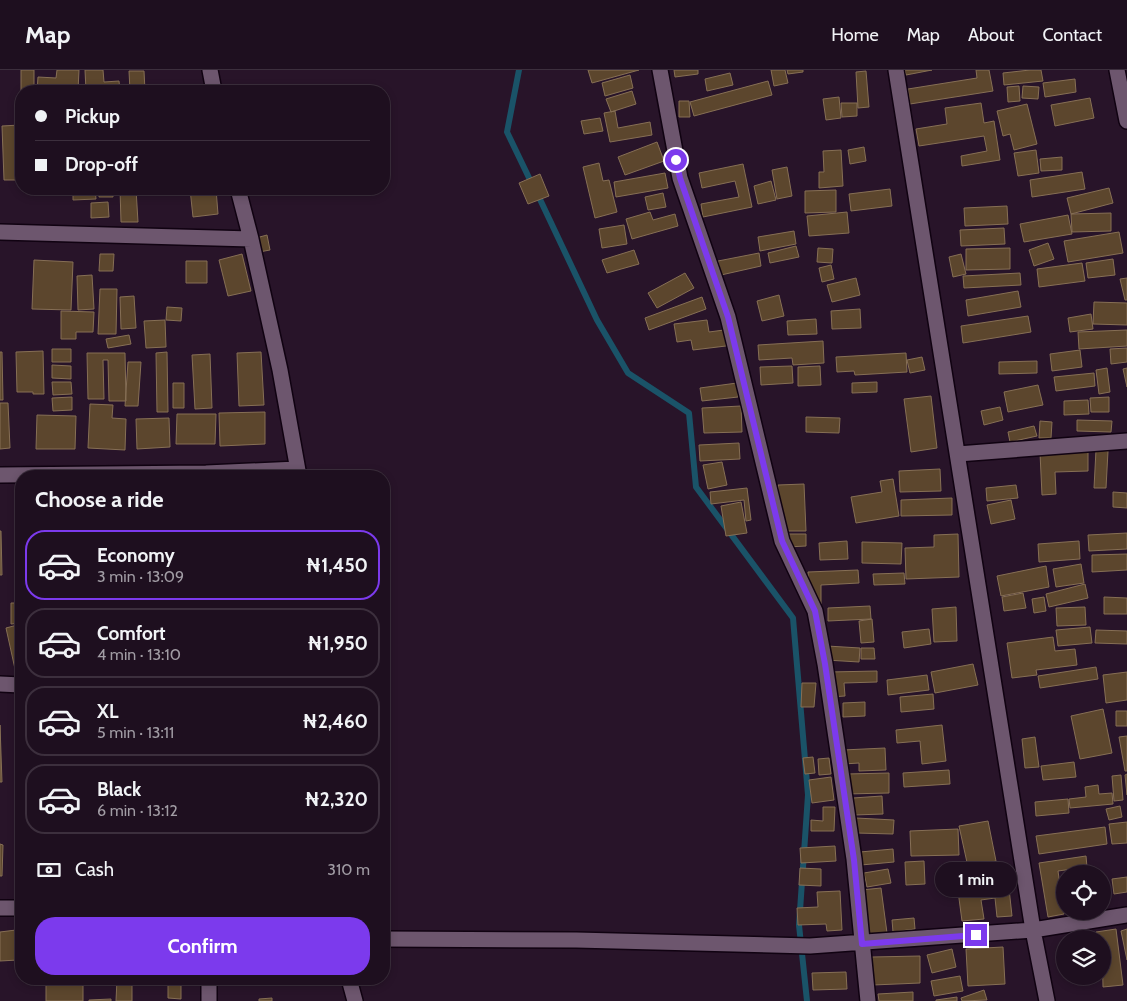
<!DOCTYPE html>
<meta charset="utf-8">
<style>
:root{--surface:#1e0f1f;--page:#261828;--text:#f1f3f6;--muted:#a19ca4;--line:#3c2f3d;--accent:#7c3aed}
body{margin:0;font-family:Cabin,sans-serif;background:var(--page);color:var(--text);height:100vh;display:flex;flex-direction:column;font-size:19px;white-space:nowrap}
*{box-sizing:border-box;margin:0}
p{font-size:16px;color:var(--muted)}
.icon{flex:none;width:28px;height:28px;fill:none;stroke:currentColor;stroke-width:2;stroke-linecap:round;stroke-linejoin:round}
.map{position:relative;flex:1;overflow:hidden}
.details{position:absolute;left:15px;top:400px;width:375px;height:515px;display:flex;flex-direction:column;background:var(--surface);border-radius:20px;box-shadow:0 2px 8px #0003,0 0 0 1px var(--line)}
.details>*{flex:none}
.top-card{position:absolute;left:15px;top:15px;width:375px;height:110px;border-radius:20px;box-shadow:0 2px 8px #0003,0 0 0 1px var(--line);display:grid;align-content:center;height:110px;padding:0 20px;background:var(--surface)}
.fabs{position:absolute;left:1056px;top:795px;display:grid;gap:10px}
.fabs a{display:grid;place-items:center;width:55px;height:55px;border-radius:50%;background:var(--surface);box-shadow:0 2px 8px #0003,0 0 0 1px var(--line);font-size:25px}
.end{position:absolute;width:22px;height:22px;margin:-11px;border:6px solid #7c3aed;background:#fff;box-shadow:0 0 0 2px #fff}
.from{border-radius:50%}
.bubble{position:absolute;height:35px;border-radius:18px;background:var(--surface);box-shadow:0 2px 8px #0003,0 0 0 1px var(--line);font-size:16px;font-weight:800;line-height:35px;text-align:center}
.top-card b{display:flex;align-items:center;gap:18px;height:48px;font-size:19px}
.top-card b+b{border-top:1px solid var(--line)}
.top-card i{width:12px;height:12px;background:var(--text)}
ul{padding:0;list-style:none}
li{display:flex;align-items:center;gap:15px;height:70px;margin:0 10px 8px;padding:0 10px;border:2px solid var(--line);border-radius:20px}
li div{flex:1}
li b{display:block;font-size:19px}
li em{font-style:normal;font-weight:800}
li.on{border-color:var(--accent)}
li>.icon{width:45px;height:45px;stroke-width:1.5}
h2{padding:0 20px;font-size:22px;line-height:60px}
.pay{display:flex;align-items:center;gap:12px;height:55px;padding:0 20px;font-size:19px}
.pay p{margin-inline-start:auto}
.cta{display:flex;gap:10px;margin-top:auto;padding:10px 20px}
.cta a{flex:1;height:58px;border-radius:20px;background:var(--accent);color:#fff;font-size:20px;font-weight:800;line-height:58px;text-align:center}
header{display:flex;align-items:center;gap:30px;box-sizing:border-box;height:70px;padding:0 25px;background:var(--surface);border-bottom:1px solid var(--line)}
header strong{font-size:24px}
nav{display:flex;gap:28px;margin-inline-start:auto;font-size:18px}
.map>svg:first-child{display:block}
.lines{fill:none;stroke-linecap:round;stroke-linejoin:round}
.stream{stroke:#1a5368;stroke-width:6}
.building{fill:#5c462d;stroke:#866f55}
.minor-casing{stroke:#100211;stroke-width:18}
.minor{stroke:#6d566e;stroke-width:15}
.route{stroke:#7c3aed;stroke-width:6}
</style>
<header>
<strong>Map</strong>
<nav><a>Home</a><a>Map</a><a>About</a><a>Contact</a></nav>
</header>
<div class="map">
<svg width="1127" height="931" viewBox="0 0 1127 931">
<rect width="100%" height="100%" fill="#281429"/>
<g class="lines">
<path class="stream" d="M519 0 507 62 532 114
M537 123 597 250 628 303 689 343 696 417 793 548 808 725 799 855 807 931"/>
</g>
<path class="building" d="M21 0H34V21H21Z
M57 0H79L78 21H37L38 7 56 8Z
M85 0H103L104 12 119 11 120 21H86Z
M588 0H639L592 13Z
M674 0H698V4L675 7Z
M771 0H785L788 13 774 16Z
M787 0H803V2L788 4Z
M905 0H932L906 5Z
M976 0H989L993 21 910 34 908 19 977 8Z
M1030 0H1041L1043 11 1004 15 1003 3Z
M129 1H144L145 21H130Z
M866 1 869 37 858 38 856 2Z
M730 3 733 15 707 21 705 9Z
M630 5 633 18 605 26 602 13Z
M1075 9 1076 22 1045 27 1043 13Z
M768 11 772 25 694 46 690 32Z
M1019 16 1020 31 1008 32 1007 17Z
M1023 16 1039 17 1038 29 1022 28Z
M632 21 636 34 611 42 606 29Z
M839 27 841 48 826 50 823 29Z
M1090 28 1094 48 1055 56 1051 35Z
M679 31H689L690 47H679Z
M841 33H857V46L842 47Z
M981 33 984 53 994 51 1000 90 962 96 961 86 987 81 984 66 919 76 916 59 947 54 945 38Z
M1027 34 1037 74 1014 80 1010 64 1003 66 997 41Z
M615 41 618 58 650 52 652 65 610 72 604 43Z
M600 48 603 61 584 64 581 51Z
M20 55 21 110H4L2 56Z
M657 72 664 91 625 105 618 87Z
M864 77 866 91 850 94 848 80Z
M841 80 843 116 819 118V102H824L823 81Z
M1036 80 1039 103 1018 106 1014 83Z
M1062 87V100L1041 101 1040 89Z
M599 93 603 111 609 110 617 142 595 148 583 97Z
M743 94 752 137 703 147 701 134 739 127 735 111 702 118 699 103Z
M787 97 792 126 777 129 772 100Z
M1082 102 1085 119 1032 127 1030 110Z
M665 103 668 118 616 127 614 112Z
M540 104 549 126 528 134 519 113Z
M771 111 776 130 758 134 754 116Z
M1109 118 1113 133 1071 144 1067 128Z
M73 119H95L96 129 73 130Z
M99 119H113V127H99Z
M120 119H136L138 152H121Z
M190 119H216L218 144 193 147Z
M890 119 892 136 851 141 849 124Z
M836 120V142L805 143V121Z
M663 123 666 137 648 140 645 127Z
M108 132 109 147 91 148V133Z
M1007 136 1008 154 965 156 964 138Z
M650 142 653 150 675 144 678 156 632 169 626 149Z
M847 142 849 163 809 166 807 146Z
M1111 143V161L1072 162 1071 144Z
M1068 145 1072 164 1024 172 1020 154Z
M624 155 627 174 602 178 599 159Z
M1004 158 1005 174 961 176 960 160Z
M794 161 796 174 760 181 758 167Z
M1119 162 1123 183 1068 192 1064 171Z
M267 165 270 180 259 182 256 168Z
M1048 173 1054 189 1034 196 1029 180Z
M796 176 799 187 770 193 768 183Z
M818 178 833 179 832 193 817 192Z
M1010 178V199L966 200V179Z
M634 180 639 194 607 203 602 190Z
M759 183 761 196 721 205 718 191Z
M100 184H114L113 201H99Z
M242 184 251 221 228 226 219 190Z
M961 184 966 204 953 207 949 187Z
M1113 189 1115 205 1088 208 1086 193Z
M34 190 73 192 71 240 32 239Z
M186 191H207V213H186Z
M1082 193 1085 211 1039 217 1037 199Z
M831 195 834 209 822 212 819 198Z
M685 203 694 218 657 238 648 223Z
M1020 203 1021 215 964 218 963 206Z
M92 205 94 239 78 240 77 206Z
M856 208 860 225 832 232 827 215Z
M1127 208V230H1125L1120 209Z
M100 219H117L116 264H98Z
M1018 221 1021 237 968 246 966 230Z
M779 225 784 246 762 251 757 231Z
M134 226 136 258 121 259 120 227Z
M702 227 706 239 649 260 645 248Z
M1094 232 1127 233V255L1093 254Z
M167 237 182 238 181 251 166 250Z
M860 239 861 258 832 259 831 241Z
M61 241 94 242 93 262H76V269H61Z
M1091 244 1093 259 1070 262 1068 248Z
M1028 246 1031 262 963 273 961 256Z
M816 249 817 264 788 265 787 251Z
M165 250 166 277 146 278 144 251Z
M707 250 709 262 724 260 726 276 693 280 691 270 677 272 674 254Z
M1127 260V276L1079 279 1078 262Z
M129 265 131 274 108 278 106 269Z
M823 271 824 293 793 295 792 288 759 290 758 275Z
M1127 278V292L1111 294 1110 279Z
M52 279H71V292H52Z
M1080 280 1082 297 1052 301 1050 284Z
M43 281 44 324H33V322H17L16 282Z
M0 282H2L3 330H0Z
M167 282 168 342H157L156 283Z
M261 282 264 335 239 336 237 283Z
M87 283H125L126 331H109L108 290H103L104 329H88Z
M906 283 907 302 855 305 854 301 837 302 836 287Z
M210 284 212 338 195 339 192 285Z
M922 287 925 300 910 303 907 290Z
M1037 291V303L999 304V292Z
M128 292H141L138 336H125Z
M52 295 71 296V309L52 308Z
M792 296 793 313 761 315 760 297Z
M820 296 821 315 798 316V297Z
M1107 298 1110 322 1099 324 1096 300Z
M1127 298V317L1123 299Z
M1094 303 1095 316 1056 321 1054 307Z
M52 312H71L72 324 53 325Z
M877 312V322L852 323V313Z
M173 313H184V338H173Z
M737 313 738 327 702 331 700 318Z
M1038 315 1043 335 1008 342 1004 322Z
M931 326 937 378 911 382 904 329Z
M72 327V340L53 341 52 328Z
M1109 327V342H1091L1090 328Z
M1088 330 1089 344 1064 345V331Z
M0 333H8L10 378 0 379Z
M90 334 113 335 112 348 126 349 125 380 88 378Z
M741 336 742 362 704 363 702 338Z
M1000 337 1003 350 984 355 981 341Z
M265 342V374L220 376 219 343Z
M177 344H216L215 374H176Z
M37 345 76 346 75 379H36Z
M806 347 840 348 839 363 806 362Z
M169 348 170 377 137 379 136 349Z
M1077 350 1112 351 1111 362 1077 361Z
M1040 351 1052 352 1051 368H1039Z
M1034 356 1037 366 1010 372 1008 362Z
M739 373 740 389 700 391 699 375Z
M1096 380 1108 381 1106 418H1094Z
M1088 382V401L1055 402 1056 424 1042 425 1040 383Z
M722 392 727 415 708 419 703 395Z
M940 399 941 421 900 422 899 401Z
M893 409 899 446 856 453 851 427 882 422 880 411Z
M19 414H21V452Z
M804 414 806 461H780L778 415Z
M1016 415 1018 428 987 431 986 418Z
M747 418 751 450 746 451 744 430 711 434 710 422Z
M1113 422 1127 423V438L1113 437Z
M952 428V445L901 446V430Z
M1011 430 1015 449 991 454 987 435Z
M741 432 747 463 726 466 721 436Z
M0 461H1L2 505H0Z
M1127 463V479L1089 481 1088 465Z
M786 464H806V476L787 477Z
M958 464 959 507 906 509 905 478 934 477V465Z
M847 471 848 489 820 490 819 473Z
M1079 471 1080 489 1039 492 1038 474Z
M862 472 902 473 901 494 862 493Z
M1127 484V500L1092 502V485Z
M1081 494 1084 513 1056 517 1053 499Z
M1046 496 1049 517 1001 526 997 506Z
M858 500 859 513 821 515V534L809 535 808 502Z
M904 503 905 514 874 515 873 504Z
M1085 514 1088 528 1049 537 1046 524Z
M1023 523 1026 538 1004 541 1002 527Z
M1044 527 1046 541 1034 543 1032 529Z
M1104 527 1127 528V544H1104Z
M11 533H21V553L11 554Z
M870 536 871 549 828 551V538Z
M956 537 957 571 934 572 932 539Z
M1085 537 1086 555 1057 556 1056 538Z
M872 549 874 572 861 573 859 551Z
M21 554V598L15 599 6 558Z
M1090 557 1092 573 1058 576 1056 560Z
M929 559 931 574 904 578 902 562Z
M1096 560 1127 561V574L1095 573Z
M1053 567 1055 581 1075 579 1077 595 1036 600 1037 605 1012 608 1007 573Z
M827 576 860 578 859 592 826 590Z
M861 578H874L875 589H861Z
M973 594 978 615 935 623 931 602Z
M1096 597 1098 609 1040 618 1038 606Z
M877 601V612L844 613 845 626 830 627 829 602Z
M1127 602V630L1106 633 1103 605Z
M927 605 929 620 888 625 887 610Z
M802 613H816L814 637H801Z
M933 624 934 639 901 642 900 627Z
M865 632V646L843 647V633Z
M1103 639 1112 683 1080 689 1071 646Z
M1116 641H1127V656H1116Z
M0 655 2 712H0Z
M942 655 946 691 922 694 920 671 897 673 896 660Z
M20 665H21V714H18Z
M1127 666V701H1125L1119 667Z
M1035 667 1039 697 1025 698 1022 669Z
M885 678 886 700 859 701V693L843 694V680Z
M813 687 815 703 805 704 803 688Z
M829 688 831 704 819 705 818 689Z
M1074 692 1076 707 1043 710 1041 696Z
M949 700 950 714 904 717 903 703Z
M889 703V723L846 724V704Z
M1127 704V725L1125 705Z
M1121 705 1123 730 1114 731 1112 706Z
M831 707 834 730 812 733 809 710Z
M1098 715 1099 724 1112 723 1113 734 1070 738 1069 729 1086 727 1085 717Z
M882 726 883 744 854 745 853 728Z
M1068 729 1069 743 1036 746 1035 732Z
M1120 736 1122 747 1109 750 1106 739Z
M823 737H835L834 761H811V750L823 751Z
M856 748 894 750 893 764 856 763Z
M988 751 996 791 968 797 959 756Z
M1127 752V773L1112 774 1109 754Z
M1105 757 1107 774 1039 784 1036 766Z
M958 759 959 785 911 786 910 761Z
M0 774 3 775 2 806H0Z
M835 776 836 791 801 793 800 778Z
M893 779 894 792 861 795 860 782Z
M1086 786 1087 797 1058 801 1064 844 1048 847 1039 793Z
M924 791 925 814 906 815 905 792Z
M800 798 821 799V816L799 815Z
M888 799 891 813 867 817 864 803Z
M1007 800 1012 846 997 847 995 828 981 830 984 849 962 851 956 806Z
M1127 807V822L1114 824 1112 809Z
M881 818 887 863 868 866 861 820Z
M840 821 842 860 827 861 826 854 798 855 797 838 818 837 817 822Z
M914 848 915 859 893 862 892 850Z
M1116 859 1123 915 1103 917 1102 869H1097L1096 862Z
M1127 859V890L1121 861Z
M16 860 18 890 0 891V862Z
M1003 877 1005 914 968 916 966 879Z
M952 879 956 897 932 903 927 885Z
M920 886V913L873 915 872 887Z
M846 902 847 919 813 920 812 903Z
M960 906 963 921 934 926 931 911Z
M46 909H83V931H46Z
M117 909H132V931H116Z
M168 915H181V929L168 928Z
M984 920 987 930 962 931 961 928Z
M913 922V931H879L878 924Z
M957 927V931H936V930Z
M272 928V931H259V929Z
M111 929V931H89V930Z"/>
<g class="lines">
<defs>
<path id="minor" d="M210 0 214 21
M660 0 680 108 728 247 782 471 815 541 825 594 854 789 868 931
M896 0 1033 860 1047 931
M1117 0 1127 51
M238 119 251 169 280 300 299 406
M0 162 251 169
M958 384 1127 371
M0 405 206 403 297 399
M0 614 21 615
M0 838H21
M384 869 576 870 810 876 1033 860 1127 845
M349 909 355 931
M209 931V909"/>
</defs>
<use href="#minor" class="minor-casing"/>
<use href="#minor" class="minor"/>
</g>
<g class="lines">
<path class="route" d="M676 90 680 108 728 247 782 471 815 541 825 594 854 790 862 874 976 865"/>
</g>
</svg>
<div class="fabs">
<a><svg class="icon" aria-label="locate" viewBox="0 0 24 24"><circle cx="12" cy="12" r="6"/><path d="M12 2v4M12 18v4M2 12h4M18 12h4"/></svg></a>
<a><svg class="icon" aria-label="layers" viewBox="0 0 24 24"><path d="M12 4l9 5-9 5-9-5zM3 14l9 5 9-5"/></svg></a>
</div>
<i class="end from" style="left:676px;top:90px"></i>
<i class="end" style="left:976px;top:865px"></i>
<div class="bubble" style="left:935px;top:792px;width:82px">1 min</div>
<div class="top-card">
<b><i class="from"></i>Pickup</b>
<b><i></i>Drop-off</b>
</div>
<section class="details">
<h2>Choose a ride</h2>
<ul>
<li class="on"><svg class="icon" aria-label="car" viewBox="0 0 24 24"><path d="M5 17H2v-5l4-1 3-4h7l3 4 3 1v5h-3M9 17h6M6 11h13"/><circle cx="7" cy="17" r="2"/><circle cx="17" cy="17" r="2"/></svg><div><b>Economy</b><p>3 min · 13:09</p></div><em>₦1,450</em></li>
<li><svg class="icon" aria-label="car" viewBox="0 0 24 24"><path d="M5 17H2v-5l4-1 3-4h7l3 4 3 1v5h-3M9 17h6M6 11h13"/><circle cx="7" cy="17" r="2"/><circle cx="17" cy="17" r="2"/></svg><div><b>Comfort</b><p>4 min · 13:10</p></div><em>₦1,950</em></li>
<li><svg class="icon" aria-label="car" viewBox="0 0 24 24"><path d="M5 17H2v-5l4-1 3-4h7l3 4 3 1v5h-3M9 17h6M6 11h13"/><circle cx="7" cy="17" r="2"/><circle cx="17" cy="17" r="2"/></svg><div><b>XL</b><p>5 min · 13:11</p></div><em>₦2,460</em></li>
<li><svg class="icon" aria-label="car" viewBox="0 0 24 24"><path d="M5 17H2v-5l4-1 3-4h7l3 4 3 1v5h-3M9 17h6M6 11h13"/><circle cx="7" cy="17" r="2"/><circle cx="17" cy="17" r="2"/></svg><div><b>Black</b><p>6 min · 13:12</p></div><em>₦2,320</em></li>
</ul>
<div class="pay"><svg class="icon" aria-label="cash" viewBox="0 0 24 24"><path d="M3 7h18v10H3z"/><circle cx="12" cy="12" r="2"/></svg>Cash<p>310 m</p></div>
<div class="cta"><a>Confirm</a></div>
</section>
</div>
